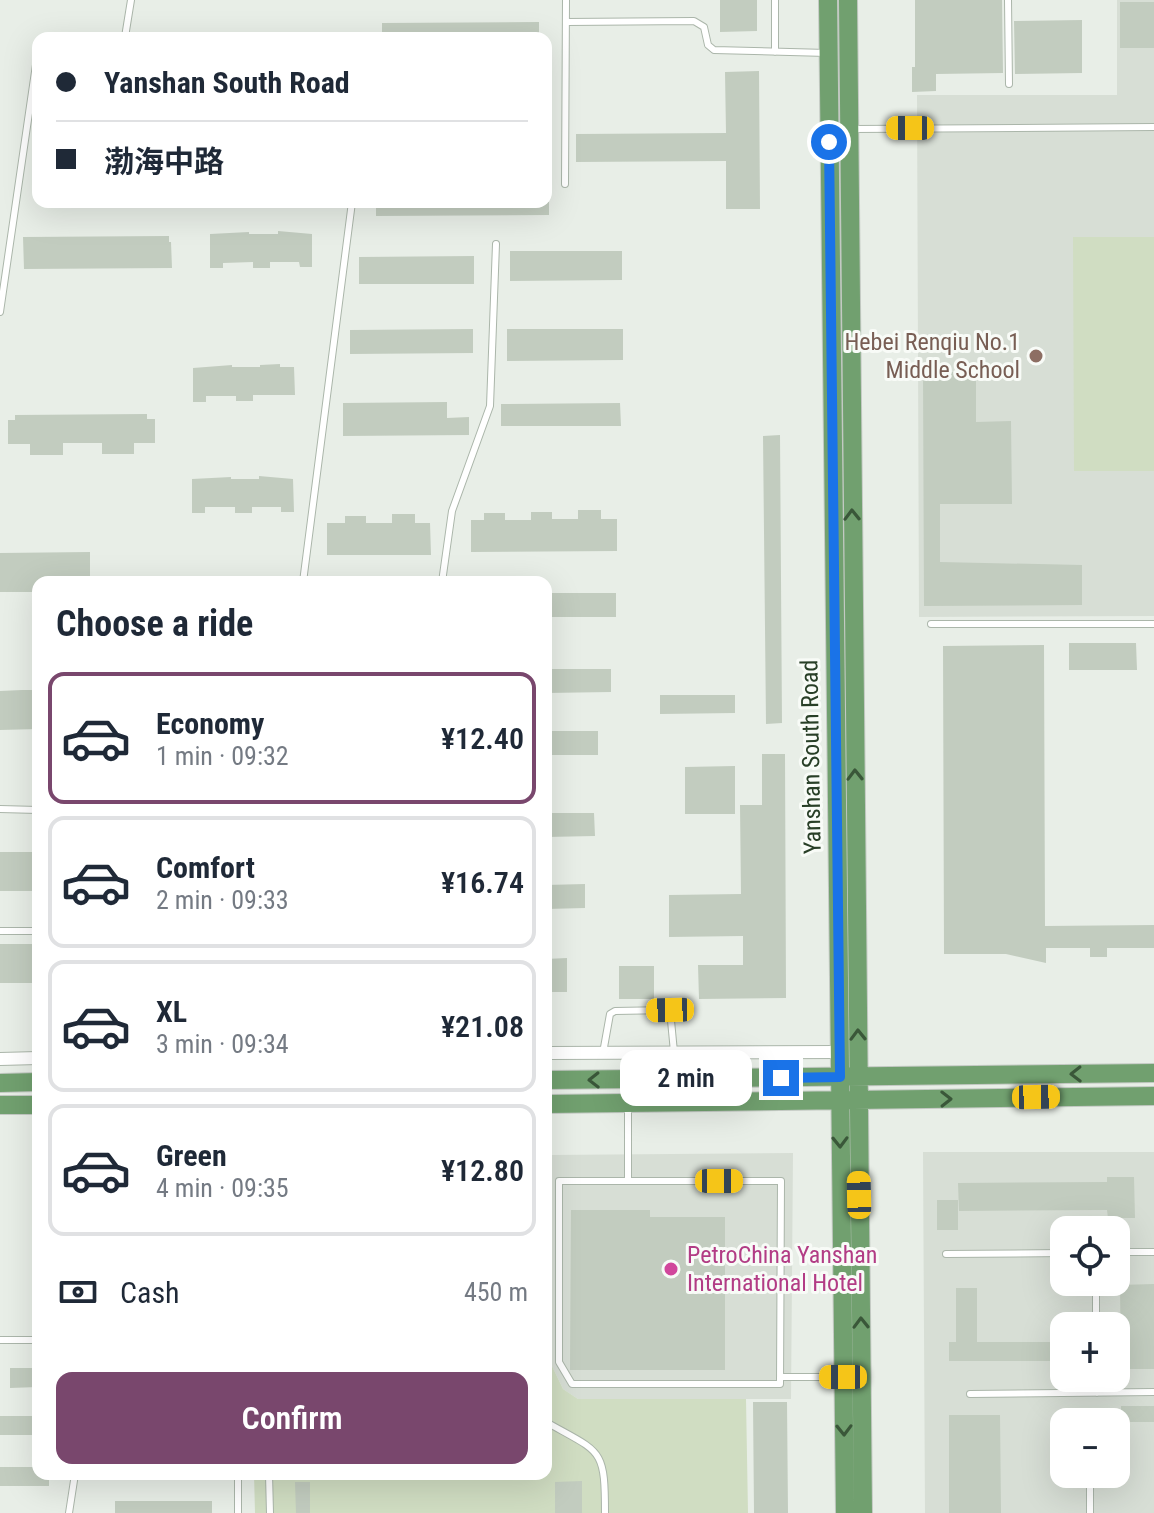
<!DOCTYPE html>
<meta charset="utf-8">
<style>
:root{--surface:#fff;--page:#f6f6f7;--text:#1f2937;--muted:#747a83;--line:#e0e1e3;--accent:#79476d}
body{margin:0;font-family:"Roboto Condensed","Noto Sans SC",sans-serif;background:var(--page);color:var(--text);height:100vh;display:flex;flex-direction:column;font-size:30px;white-space:nowrap}
*{box-sizing:border-box;margin:0}
p{font-size:26px;color:var(--muted)}
.icon{flex:none;width:44px;height:44px;fill:none;stroke:currentColor;stroke-width:2;stroke-linecap:round;stroke-linejoin:round}
.map{position:relative;flex:1;overflow:hidden}
.side{position:absolute;left:32px;top:576px;width:520px;height:904px;display:flex;flex-direction:column;background:var(--surface);border-radius:16px;box-shadow:0 8px 32px #0002}
.side>*{flex:none}
.guide{position:absolute;left:32px;top:32px;width:520px;height:176px;border-radius:16px;box-shadow:0 8px 32px #0002;display:grid;align-content:center;height:176px;padding:0 24px;background:var(--surface)}
.controls{position:absolute;left:1050px;top:1216px;display:grid;gap:16px}
.controls a{display:grid;place-items:center;width:80px;height:80px;border-radius:16px;background:var(--surface);box-shadow:0 8px 32px #0002;font-size:40px}
.end{position:absolute;width:36px;height:36px;margin:-18px;border:10px solid #1a73e8;background:#fff;box-shadow:0 0 0 4px #fff}
.from{border-radius:50%}
.bubble{position:absolute;height:56px;border-radius:16px;background:var(--surface);box-shadow:0 8px 32px #0002;font-size:26px;font-weight:600;line-height:56px;text-align:center}
.car{position:absolute;width:24px;height:48px;margin:-24px -12px;border-radius:10px;box-shadow:0 0 6px 2px #0007;background:linear-gradient(#f5c518 24%,#345 0 40%,#f5c518 0 76%,#345 0 86%,#f5c518 0)}
.guide b{display:flex;align-items:center;gap:28px;height:76px;font-size:30px}
.guide b+b{border-top:2px solid var(--line)}
.guide i{width:20px;height:20px;background:var(--text)}
ul{padding:0;list-style:none}
li{display:flex;align-items:center;gap:24px;height:132px;margin:0 16px 12px;padding:0 8px;border:4px solid var(--line);border-radius:16px}
li div{flex:1}
li b{display:block;font-size:30px}
li em{font-style:normal;font-weight:600}
li.current{border-color:var(--accent)}
li>.icon{width:72px;height:72px;stroke-width:1.5}
h2{padding:0 24px;font-size:36px;line-height:96px}
.pay{display:flex;align-items:center;gap:20px;height:88px;padding:0 24px;font-size:30px}
.pay p{margin-inline-start:auto}
.primary-button{display:flex;gap:16px;margin-top:auto;padding:16px 24px}
.primary-button a{flex:1;height:92px;border-radius:16px;background:var(--accent);color:#fff;font-size:32px;font-weight:600;line-height:92px;text-align:center}
.map>svg:first-child{display:block}
.built{fill:#d7ded5;fill-rule:evenodd}
.pitch{fill:#d0ddc2}
.building{fill:#c2ccbf}
.lines{fill:none;stroke-linecap:round;stroke-linejoin:round}
.lane-casing{stroke:#abb6aa;stroke-width:8}
.street-casing{stroke:#abb6aa;stroke-width:14}
.primary-casing{stroke:#c3c9c3;stroke-width:20}
.lane{stroke:#fff;stroke-width:6}
.street{stroke:#fff;stroke-width:12}
.primary{stroke:#71a06f;stroke-width:18}
.oneway{stroke:#3a5739}
.route{stroke:#1a73e8;stroke-width:10}
.education-dot{fill:#8d6e63;stroke:#f8fbf7;stroke-width:3}
.hotel-dot{fill:#d1479c;stroke:#f8fbf7;stroke-width:3}
.labels{text-anchor:middle;dominant-baseline:central;stroke-width:6;stroke-linejoin:round;paint-order:stroke}
.education-label{font-size:24px;fill:#785e54;stroke:#f8fbf7;text-anchor:end}
.street-label{font-size:24px;fill:#283f27;stroke:#f8fbf7}
.hotel-label{font-size:24px;fill:#b23c85;stroke:#f8fbf7;text-anchor:start}
</style>
<div class="map">
<svg width="1154" height="1513" viewBox="0 0 1154 1513">
<rect width="100%" height="100%" fill="#e8eee7"/>
<path class="built" d="M1117 0H1154V616L919 617 917 95H1117Z
M923 1152H1154V1513H925ZM1064 1230H1116V1282H1064ZM1064 1326H1116V1378H1064ZM1064 1422H1116V1474H1064Z
M793 1153 791 1399H578L563 1389 552 1366 549 1155Z"/>
<path class="pitch" d="M1073 237H1154V471H1074Z
M546 1172H549L552 1366 563 1389 578 1399H746L748 1513H255L254 1474H546Z"/>
<path class="building" d="M720 0H757V31L720 32Z
M915 0H1002L1003 73 936 74V91L912 92V67H915Z
M1120 2H1154V48H1120Z
M1082 20V73L1015 74 1014 21Z
M539 22V38H382V23Z
M759 71 760 209H726V161L576 162V134L726 133 725 72Z
M376 202H549V215L376 216Z
M278 231 312 234V267H300L299 262H270V268H253V262L223 263V268H210V234L249 232V234H278Z
M169 236V242H171L172 268 24 269 23 237Z
M510 251H622V280L510 281Z
M474 256V284H359V257Z
M473 329V353L350 354V330Z
M507 329H623V360L507 361Z
M280 364V367H294L295 395H253V401H236V396H206V402H193V368L232 365V367H260V365Z
M923 372H976V422L1011 421 1012 504H940V562L1082 565V605L924 606Z
M447 402V418L469 417V435L343 436V403Z
M620 403 621 426H501V404Z
M147 414V419H155V443H134V454H102V443H63V455H30V444H8V420H15V415Z
M780 435 782 723 766 724 763 436Z
M259 476 293 479 294 512H281V507H252V513H235V507H205V513H192V479L231 477V479H259Z
M578 510H601V519H617V551L471 552V520H484V513H505V520H531V512H552V519H578Z
M392 514H415V523H430L431 555H327V523H345V516H366V523H392Z
M90 552V582H38V592H0V553Z
M546 593H616V617H546Z
M1069 643H1136L1137 670H1069Z
M1044 645 1045 926 1154 925V948H1107V957H1090V948H1046V963L1006 954H944L943 646Z
M546 669H611V692L546 693Z
M22 690H38V729L0 730V691Z
M660 695H735V713L660 714Z
M546 731H598V755H546Z
M762 754H785L786 998 699 999 698 965H743V936L669 937V895L741 894 740 805H762Z
M735 766V814H685V767Z
M546 813H594L595 836 546 837Z
M0 852H34V867H38V891H0Z
M585 884V908L546 909V885Z
M0 944H38V983H0Z
M567 958V992H546V959Z
M619 966H654V999H619Z
M1107 1177H1134L1135 1218H1108L1107 1210 959 1211 958 1183 1107 1182Z
M937 1200H958V1230H937Z
M571 1210H650V1217H725V1370H570Z
M1154 1284V1369H1121L1120 1285Z
M956 1288H977V1342H1064V1361H949V1342H956Z
M10 1368H38V1387L10 1388Z
M753 1402H787L788 1513H754Z
M1121 1406H1154V1422H1121Z
M949 1415H1000L1001 1513H949Z
M0 1416H38V1435H0Z
M0 1467H38V1474H49V1486H0Z
M582 1481V1513H555V1482Z
M295 1482H310V1513H296Z
M115 1501H212V1513H115Z"/>
<g class="lines">
<defs>
<path id="lane" d="M775 0V52
M1008 0 1009 84
M566 22 694 21 704 27 708 45 714 50 827 53
M125 37 131 0
M87 38H185
M853 129 1154 127
M565 184 566 0
M0 312 38 51
M303 582 352 202
M442 582 452 511 490 406 496 244
M931 624H1154
M0 809 38 810
M0 931H38
M603 1053 610 1014 615 1011 670 1010 674 1052
M628 1104V1181
M559 1181H781L780 1384H572L559 1362Z
M1116 1252H1154
M946 1254 1064 1253
M1096 1282V1326
M0 1340H38
M780 1377H841
M1097 1378V1393
M970 1394 1154 1392
M546 1422C601 1453 605 1447 605 1513
M238 1474V1513
M269 1474 270 1513
M69 1513 75 1474
M1090 1513V1474"/>
<path id="street" d="M546 1053 839 1052
M0 1059 38 1058"/>
<path id="primary" d="M828 0 845 1513
M848 0 863 1513
M546 1080 1154 1073
M0 1083 38 1082
M546 1104 1154 1096
M0 1105H38"/>
</defs>
<use href="#lane" class="lane-casing"/>
<use href="#street" class="street-casing"/>
<use href="#primary" class="primary-casing"/>
<use href="#lane" class="lane"/>
<use href="#street" class="street"/>
<use href="#primary" class="primary"/>
</g>
<defs><path id="oneway-chevron" d="M-2-3.5L2.5 0L-2 3.5" fill="none" stroke-width="1.6" stroke-linecap="round" stroke-linejoin="round" transform="scale(2)"/></defs>
<g class="oneway">
<use href="#oneway-chevron" transform="translate(852 515) rotate(-91)"/>
<use href="#oneway-chevron" transform="translate(855 775) rotate(-91)"/>
<use href="#oneway-chevron" transform="translate(858 1035) rotate(-91)"/>
<use href="#oneway-chevron" transform="translate(1076 1074) rotate(179)"/>
<use href="#oneway-chevron" transform="translate(594 1080) rotate(179)"/>
<use href="#oneway-chevron" transform="translate(946 1099) rotate(-1)"/>
<use href="#oneway-chevron" transform="translate(840 1142) rotate(89)"/>
<use href="#oneway-chevron" transform="translate(861 1323) rotate(-91)"/>
<use href="#oneway-chevron" transform="translate(844 1430) rotate(89)"/>
</g>
<g class="lines">
<path class="route" d="M781 1078 840 1077 829 142"/>
</g>
<circle class="education-dot" cx="1036" cy="356" r="8"/>
<circle class="hotel-dot" cx="671" cy="1269" r="8"/>
<g class="labels">
<g class="education-label">
<text x="1020" y="342">Hebei Renqiu No.1<tspan x="1020" dy="28">Middle School</tspan></text>
</g>
<g class="street-label">
<text transform="translate(811 757) rotate(-91)">Yanshan South Road</text>
</g>
<g class="hotel-label">
<text x="687" y="1255">PetroChina Yanshan<tspan x="687" dy="28">International Hotel</tspan></text>
</g>
</g>
</svg>
<div class="controls">
<a><svg class="icon" aria-label="locate" viewBox="0 0 24 24"><circle cx="12" cy="12" r="6"/><path d="M12 2v4M12 18v4M2 12h4M18 12h4"/></svg></a>
<a>+</a>
<a>−</a>
</div>
<i class="end from" style="left:829px;top:142px"></i>
<i class="end" style="left:781px;top:1078px"></i>
<div class="bubble" style="left:620px;top:1050px;width:132px">2 min</div>
<i class="car" style="left:910px;top:128px;rotate:270deg"></i>
<i class="car" style="left:670px;top:1010px;rotate:269deg"></i>
<i class="car" style="left:1036px;top:1097px;rotate:89deg"></i>
<i class="car" style="left:719px;top:1181px;rotate:90deg"></i>
<i class="car" style="left:859px;top:1195px;rotate:359deg"></i>
<i class="car" style="left:843px;top:1377px;rotate:270deg"></i>
<div class="guide">
<b><i class="from"></i>Yanshan South Road</b>
<b><i></i>渤海中路</b>
</div>
<section class="side">
<h2>Choose a ride</h2>
<ul>
<li class="current"><svg class="icon" aria-label="car" viewBox="0 0 24 24"><path d="M5 17H2v-5l4-1 3-4h7l3 4 3 1v5h-3M9 17h6M6 11h13"/><circle cx="7" cy="17" r="2"/><circle cx="17" cy="17" r="2"/></svg><div><b>Economy</b><p>1 min · 09:32</p></div><em>¥12.40</em></li>
<li><svg class="icon" aria-label="car" viewBox="0 0 24 24"><path d="M5 17H2v-5l4-1 3-4h7l3 4 3 1v5h-3M9 17h6M6 11h13"/><circle cx="7" cy="17" r="2"/><circle cx="17" cy="17" r="2"/></svg><div><b>Comfort</b><p>2 min · 09:33</p></div><em>¥16.74</em></li>
<li><svg class="icon" aria-label="car" viewBox="0 0 24 24"><path d="M5 17H2v-5l4-1 3-4h7l3 4 3 1v5h-3M9 17h6M6 11h13"/><circle cx="7" cy="17" r="2"/><circle cx="17" cy="17" r="2"/></svg><div><b>XL</b><p>3 min · 09:34</p></div><em>¥21.08</em></li>
<li><svg class="icon" aria-label="car" viewBox="0 0 24 24"><path d="M5 17H2v-5l4-1 3-4h7l3 4 3 1v5h-3M9 17h6M6 11h13"/><circle cx="7" cy="17" r="2"/><circle cx="17" cy="17" r="2"/></svg><div><b>Green</b><p>4 min · 09:35</p></div><em>¥12.80</em></li>
</ul>
<div class="pay"><svg class="icon" aria-label="cash" viewBox="0 0 24 24"><path d="M3 7h18v10H3z"/><circle cx="12" cy="12" r="2"/></svg>Cash<p>450 m</p></div>
<div class="primary-button"><a>Confirm</a></div>
</section>
</div>
